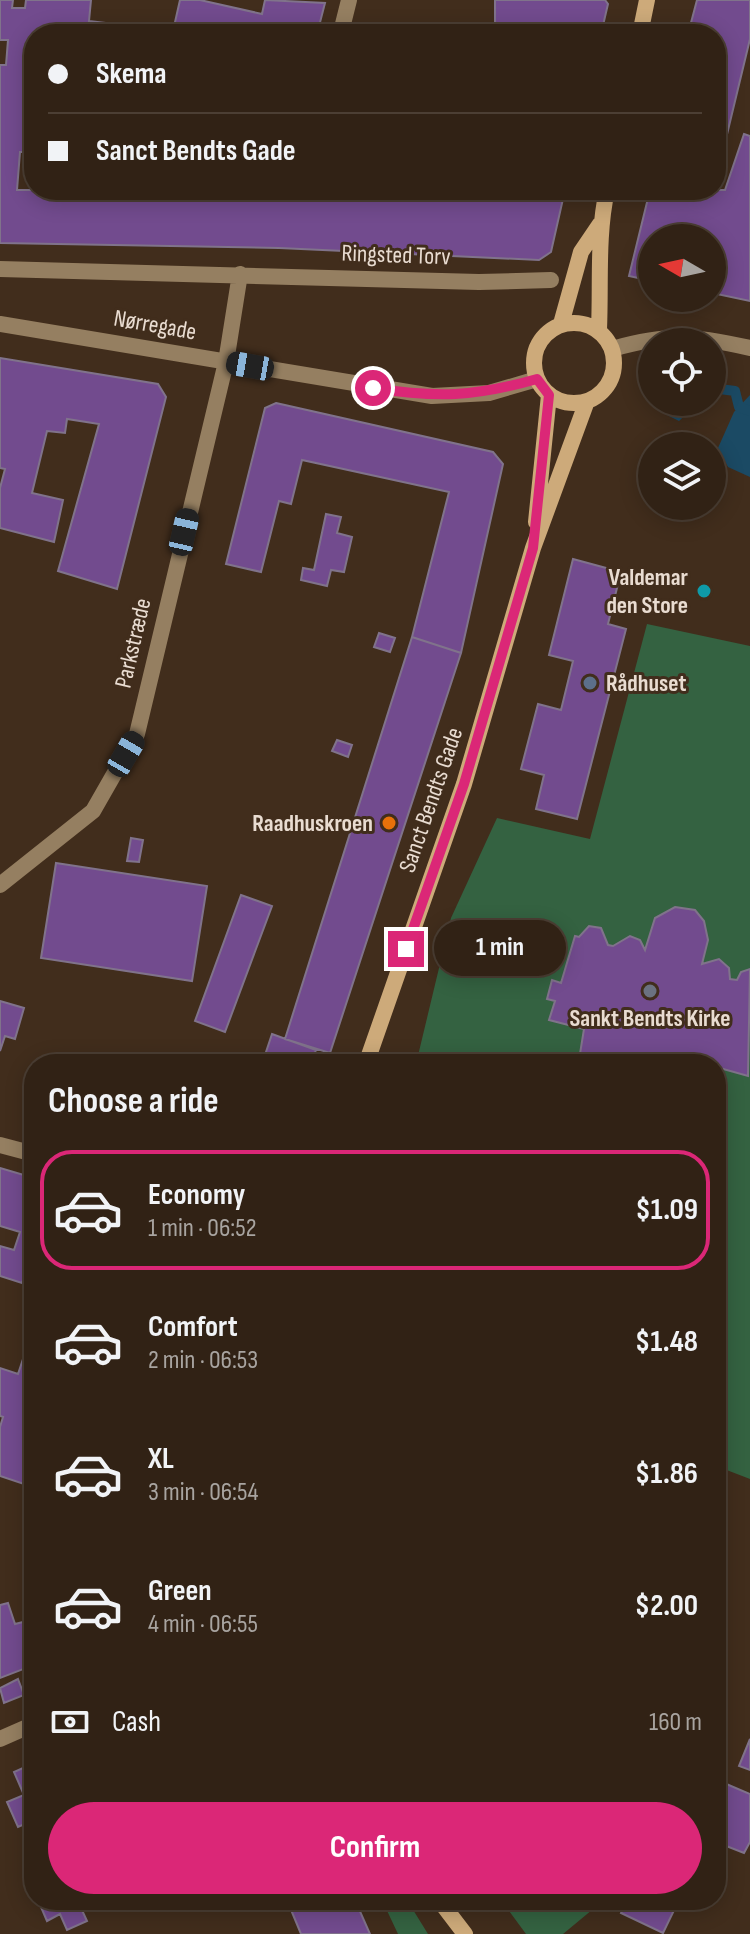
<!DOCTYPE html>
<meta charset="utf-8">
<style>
:root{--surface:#312215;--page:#392a1e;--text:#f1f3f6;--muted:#a8a4a0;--line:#4c3f34;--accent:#db2777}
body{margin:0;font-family:"Sofia Sans Condensed",sans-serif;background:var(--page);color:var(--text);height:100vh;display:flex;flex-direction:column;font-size:30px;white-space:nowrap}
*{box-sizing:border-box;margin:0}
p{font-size:26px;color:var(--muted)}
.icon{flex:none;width:44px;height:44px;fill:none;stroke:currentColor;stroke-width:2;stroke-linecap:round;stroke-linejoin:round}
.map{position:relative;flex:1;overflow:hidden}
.details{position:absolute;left:24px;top:1054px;width:702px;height:856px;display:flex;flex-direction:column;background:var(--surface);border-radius:32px;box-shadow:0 4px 20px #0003,0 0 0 2px var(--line)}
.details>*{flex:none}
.top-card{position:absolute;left:24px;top:24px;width:702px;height:176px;border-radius:32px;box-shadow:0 4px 20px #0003,0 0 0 2px var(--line);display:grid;align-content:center;height:176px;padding:0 24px;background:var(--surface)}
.needle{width:52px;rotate:279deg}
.tools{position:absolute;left:638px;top:224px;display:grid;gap:16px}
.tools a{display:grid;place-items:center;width:88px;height:88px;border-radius:50%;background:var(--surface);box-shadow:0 4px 20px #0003,0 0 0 2px var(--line);font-size:40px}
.end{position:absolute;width:36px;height:36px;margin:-18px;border:10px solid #db2777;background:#fff;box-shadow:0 0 0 4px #fff}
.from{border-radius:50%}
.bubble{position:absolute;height:56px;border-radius:28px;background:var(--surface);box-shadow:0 4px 20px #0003,0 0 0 2px var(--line);font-size:26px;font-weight:700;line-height:56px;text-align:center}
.car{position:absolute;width:24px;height:48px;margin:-24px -12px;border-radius:10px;box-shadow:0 0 6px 2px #0007;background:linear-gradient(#222 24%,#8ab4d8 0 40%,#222 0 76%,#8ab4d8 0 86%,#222 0)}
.top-card b{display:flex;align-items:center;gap:28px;height:76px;font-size:30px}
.top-card b+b{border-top:2px solid var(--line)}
.top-card i{width:20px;height:20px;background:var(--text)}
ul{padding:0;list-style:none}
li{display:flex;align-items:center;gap:24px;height:120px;margin:0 16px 12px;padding:0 8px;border:4px solid transparent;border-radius:32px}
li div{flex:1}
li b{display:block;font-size:30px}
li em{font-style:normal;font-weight:700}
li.on{border-color:var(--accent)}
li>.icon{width:72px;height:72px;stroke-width:1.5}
h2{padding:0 24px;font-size:36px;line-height:96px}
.pay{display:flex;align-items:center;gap:20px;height:88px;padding:0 24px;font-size:30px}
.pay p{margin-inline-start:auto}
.button{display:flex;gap:16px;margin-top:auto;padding:16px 24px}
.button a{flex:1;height:92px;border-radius:48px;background:var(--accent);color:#fff;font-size:32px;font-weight:700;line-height:92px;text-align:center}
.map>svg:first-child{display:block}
.green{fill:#346241}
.water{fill:#1b4a64}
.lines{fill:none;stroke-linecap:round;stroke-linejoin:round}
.stream{stroke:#1b4a64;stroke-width:10}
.building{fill:#724b8e;stroke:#80738b;stroke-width:2}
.lane{stroke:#957f61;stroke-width:16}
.street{stroke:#957f61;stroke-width:16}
.secondary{stroke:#cdaa7a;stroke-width:16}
.route{stroke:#db2777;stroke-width:10}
.culture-dot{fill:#0f9aa8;stroke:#412d1c;stroke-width:3}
.service-dot{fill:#5c6f8a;stroke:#412d1c;stroke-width:3}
.food-dot{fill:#e8710a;stroke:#412d1c;stroke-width:3}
.worship-dot{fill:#6b7280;stroke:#412d1c;stroke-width:3}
.labels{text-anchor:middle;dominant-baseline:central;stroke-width:6;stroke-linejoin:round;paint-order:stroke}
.street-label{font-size:24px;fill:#e9dcd1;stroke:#412d1c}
.poi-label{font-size:24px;font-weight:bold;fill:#e9dcd1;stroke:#412d1c;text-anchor:end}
</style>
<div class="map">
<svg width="750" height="1934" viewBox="0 0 750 1934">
<rect width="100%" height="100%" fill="#412d1c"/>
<path class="green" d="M647 624 750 646V1479L724 1469 716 1495V1064H416L451 918 497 818 590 839Z
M382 1900H407L428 1934H398Z
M501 1900H604L563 1934H526Z"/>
<path class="water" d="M750 395V477L728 467 718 448 734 412Z
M699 402 679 421 661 412 655 403Z"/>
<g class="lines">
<path class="stream" d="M712 388 735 391 739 407 750 411"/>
</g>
<path class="building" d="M0 0H13L12 8H25L26 0H91L89 21 173 31 180 0H200L262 14 265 0 325 3 317 34H34V152H20L17 190H215L214 197 233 198 234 190 285 196 286 190 412 194 413 190H430V194L496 198 498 190H565L551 252 539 260 279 248 0 243V65H6L8 40H0Z
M495 0H605L608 4 601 34H495Z
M697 0H750V39L716 180V34H688Z
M744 134 750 136V301L712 293V238H652V281L629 276 650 190H725Z
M0 358 158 384 166 397 117 589 58 571 99 424 67 419 65 433 47 431 32 493 63 500 54 542 0 528V488L5 469 0 468Z
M276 403 493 452 503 464 461 653 412 637 449 492 302 460 291 504 279 501 261 572 226 564 265 408Z
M326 514 341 517 337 533 352 537 344 572 331 570 327 586 301 580 303 568 314 570Z
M573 559 621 572 608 624 626 629 577 819 536 809 544 775 521 769 538 704 561 710 573 661 549 655Z
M379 633 395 638 390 652 374 647Z
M412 637 461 653 330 1053 285 1039Z
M337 740 352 745 348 757 332 751Z
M131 838 143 840 139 862 127 861Z
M56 863 207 886 192 981 41 958Z
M241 895 272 906 225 1032 195 1021Z
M675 907 695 910 704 921 708 940 702 964 719 959 729 968 730 979 737 980 741 972 750 969 748 1076 716 1067V1064L701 1063 585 1064 579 1060 584 1029 549 1020 555 1001 547 999 552 980 561 983 575 936 579 937 589 926 601 928 608 945 613 946 630 936 640 940 645 950 655 918Z
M0 1001 24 1008 15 1039 5 1036 0 1051Z
M272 1034 316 1050 310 1064H262Z
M0 1168 34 1178V1243L22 1283 0 1276V1246L14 1250 20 1232 0 1226Z
M34 1326V1463L27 1485 0 1476V1427L3 1417 0 1416V1368L18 1374Z
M8 1603 15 1624 23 1622 34 1665 0 1678V1605Z
M18 1679 24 1695 4 1703 0 1688Z
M750 1739V1770L739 1766Z
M34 1763V1820L18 1827 7 1802 24 1795 14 1772Z
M724 1783 750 1794V1842L744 1853 716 1842V1803Z
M38 1900H94L95 1902 81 1908 87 1921 67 1930 60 1914 47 1921Z
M302 1900H355L370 1934H301L289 1905Z
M628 1900H679L663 1933 621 1913Z"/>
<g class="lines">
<path class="lane" d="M341 32 349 0
M0 885 93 811 137 734 226 362"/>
<path class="street" d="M0 269 479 282 551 280
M0 324 432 396 489 393 537 379
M612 349C670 333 692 335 750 348
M226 362 240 274
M0 1145 34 1154
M0 1739 34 1724"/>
<path class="secondary" d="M640 34 647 0
M534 363a40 40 0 1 1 80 0a40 40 0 1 1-80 0Z
M561 324 581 252 600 224
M599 330C601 283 597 235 607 190
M536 522 549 395
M366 1064 464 784 533 548 587 401
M439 1900 465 1934"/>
</g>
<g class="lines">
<path class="route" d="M373 388C437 398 474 397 537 379L549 395 533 548 464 784 406 949"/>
</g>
<circle class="culture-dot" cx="704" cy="591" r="8"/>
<circle class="service-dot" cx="590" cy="683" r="8"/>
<circle class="food-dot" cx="389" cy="823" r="8"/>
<circle class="worship-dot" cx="650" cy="991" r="8"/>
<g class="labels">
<g class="street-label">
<text transform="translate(396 255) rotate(2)">Ringsted Torv</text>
<text transform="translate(155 325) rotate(10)">Nørregade</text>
<text transform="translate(133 643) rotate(-77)">Parkstræde</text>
<text transform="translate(431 800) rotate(-71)">Sanct Bendts Gade</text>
</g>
<g class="poi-label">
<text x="688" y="577">Valdemar<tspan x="688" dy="28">den Store</tspan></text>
<text x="606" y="683" text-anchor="start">Rådhuset</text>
<text x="373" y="823">Raadhuskroen</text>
<text x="650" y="1018" text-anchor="middle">Sankt Bendts Kirke</text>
</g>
</g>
</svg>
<div class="tools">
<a><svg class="needle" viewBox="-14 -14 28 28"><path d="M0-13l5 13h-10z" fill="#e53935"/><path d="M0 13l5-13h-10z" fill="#a8a4a0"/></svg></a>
<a><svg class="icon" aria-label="locate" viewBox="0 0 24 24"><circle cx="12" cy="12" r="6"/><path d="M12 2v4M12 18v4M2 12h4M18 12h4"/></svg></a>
<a><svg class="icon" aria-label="layers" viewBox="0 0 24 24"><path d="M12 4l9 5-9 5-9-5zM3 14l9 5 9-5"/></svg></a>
</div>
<i class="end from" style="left:373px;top:388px"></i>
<i class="end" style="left:406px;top:949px"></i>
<div class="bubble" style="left:434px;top:920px;width:132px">1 min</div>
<i class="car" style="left:250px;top:366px;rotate:280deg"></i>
<i class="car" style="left:184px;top:532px;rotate:13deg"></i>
<i class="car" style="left:126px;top:754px;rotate:30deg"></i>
<div class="top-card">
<b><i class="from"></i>Skema</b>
<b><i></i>Sanct Bendts Gade</b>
</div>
<section class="details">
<h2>Choose a ride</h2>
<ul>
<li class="on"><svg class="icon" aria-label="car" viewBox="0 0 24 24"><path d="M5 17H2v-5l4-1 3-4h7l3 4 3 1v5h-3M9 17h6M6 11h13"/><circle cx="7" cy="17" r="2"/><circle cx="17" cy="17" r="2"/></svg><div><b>Economy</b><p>1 min · 06:52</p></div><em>$1.09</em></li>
<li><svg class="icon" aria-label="car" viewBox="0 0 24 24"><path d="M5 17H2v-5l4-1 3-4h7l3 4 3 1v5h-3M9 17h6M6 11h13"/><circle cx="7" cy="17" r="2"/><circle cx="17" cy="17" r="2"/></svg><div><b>Comfort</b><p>2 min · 06:53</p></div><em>$1.48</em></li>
<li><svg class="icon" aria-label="car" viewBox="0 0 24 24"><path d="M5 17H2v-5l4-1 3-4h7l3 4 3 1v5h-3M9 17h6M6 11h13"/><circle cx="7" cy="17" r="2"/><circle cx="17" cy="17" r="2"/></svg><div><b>XL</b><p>3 min · 06:54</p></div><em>$1.86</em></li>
<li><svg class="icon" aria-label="car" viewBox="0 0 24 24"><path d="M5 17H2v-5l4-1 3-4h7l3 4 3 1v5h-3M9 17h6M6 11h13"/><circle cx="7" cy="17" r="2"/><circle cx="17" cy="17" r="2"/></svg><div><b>Green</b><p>4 min · 06:55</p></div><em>$2.00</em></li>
</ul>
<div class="pay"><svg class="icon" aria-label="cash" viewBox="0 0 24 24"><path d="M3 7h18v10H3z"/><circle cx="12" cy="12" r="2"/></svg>Cash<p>160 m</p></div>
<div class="button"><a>Confirm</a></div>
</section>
</div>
